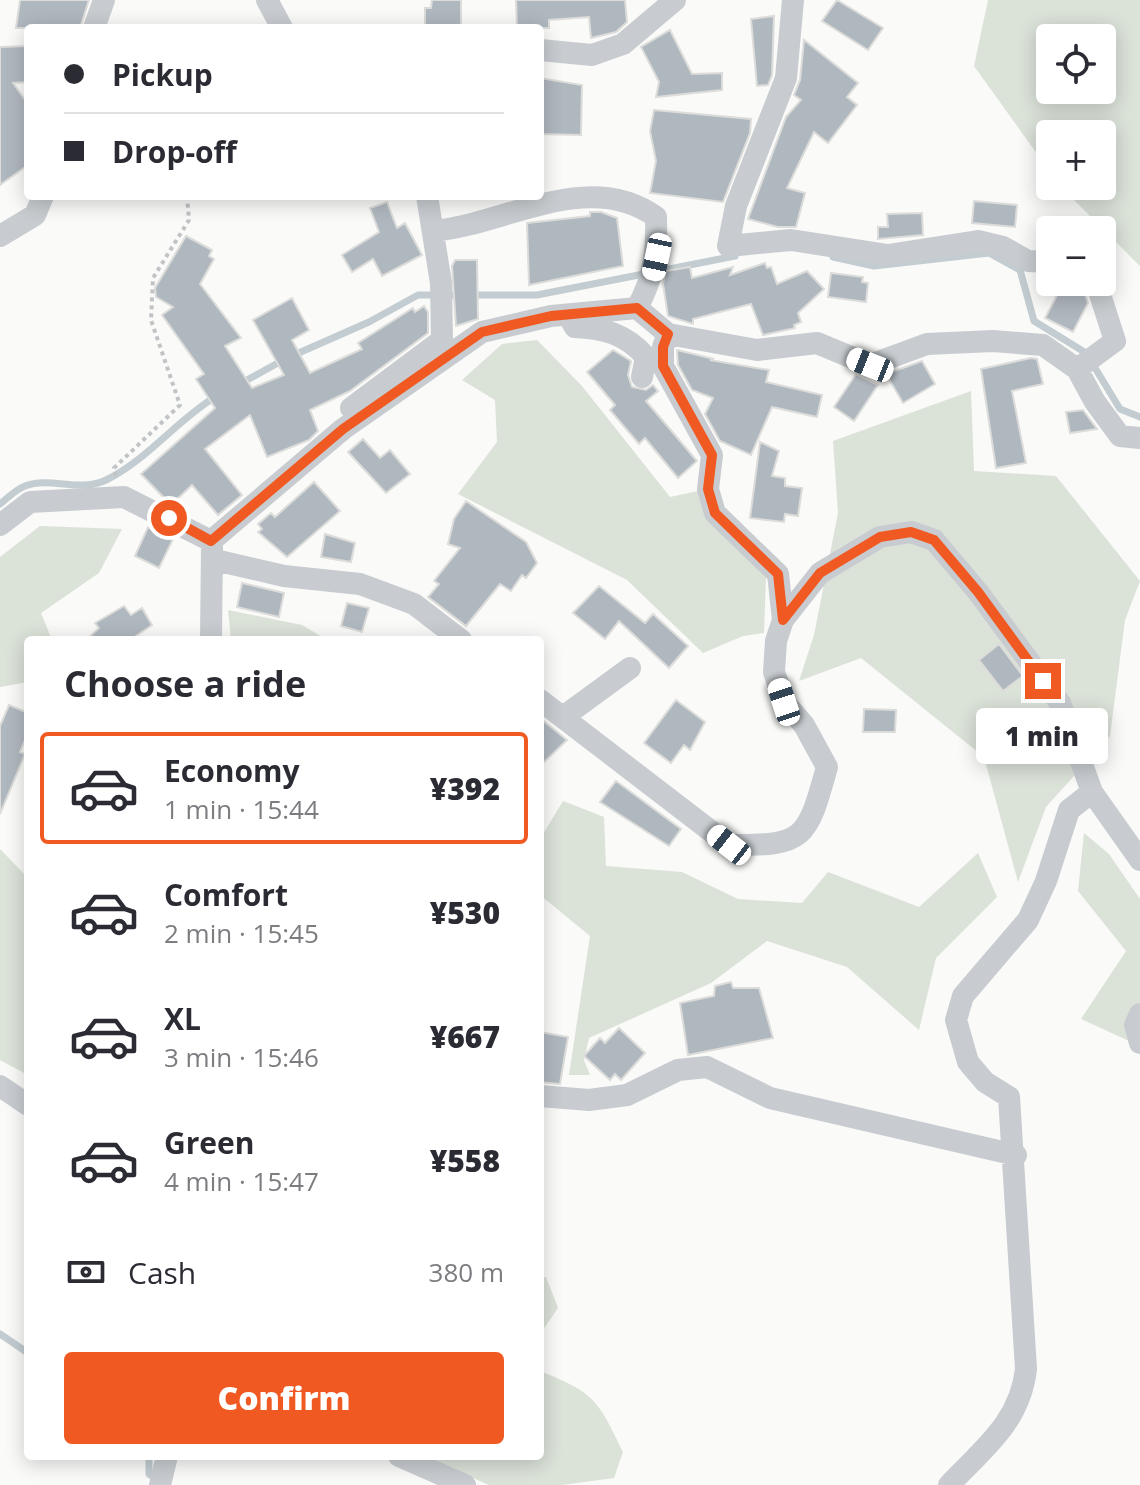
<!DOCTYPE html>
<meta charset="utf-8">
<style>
:root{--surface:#fff;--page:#f2f2f3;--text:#2b2b33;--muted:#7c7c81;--line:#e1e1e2;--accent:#f05a22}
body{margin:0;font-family:"Open Sans",sans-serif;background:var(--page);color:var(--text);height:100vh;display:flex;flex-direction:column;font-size:30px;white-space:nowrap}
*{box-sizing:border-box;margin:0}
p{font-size:26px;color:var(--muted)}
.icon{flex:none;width:44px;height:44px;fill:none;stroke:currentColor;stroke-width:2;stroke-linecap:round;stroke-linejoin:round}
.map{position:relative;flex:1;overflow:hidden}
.details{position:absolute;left:24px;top:636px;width:520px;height:824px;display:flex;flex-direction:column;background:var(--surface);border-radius:8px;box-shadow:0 4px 20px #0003}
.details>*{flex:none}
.top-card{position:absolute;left:24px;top:24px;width:520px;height:176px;border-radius:8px;box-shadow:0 4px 20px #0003;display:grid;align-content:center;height:176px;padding:0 40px;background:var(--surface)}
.controls{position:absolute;left:1036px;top:24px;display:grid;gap:16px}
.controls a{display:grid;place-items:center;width:80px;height:80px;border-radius:8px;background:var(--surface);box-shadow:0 4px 20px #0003;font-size:40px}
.end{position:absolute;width:36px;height:36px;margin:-18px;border:10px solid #f05a22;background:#fff;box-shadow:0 0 0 4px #fff}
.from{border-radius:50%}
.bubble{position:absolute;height:56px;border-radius:8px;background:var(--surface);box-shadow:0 4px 20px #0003;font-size:26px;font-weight:800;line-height:56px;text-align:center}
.car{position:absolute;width:24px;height:48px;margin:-24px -12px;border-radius:10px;box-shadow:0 0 6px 2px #0007;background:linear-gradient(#fff 24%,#345 0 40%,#fff 0 76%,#345 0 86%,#fff 0)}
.top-card b{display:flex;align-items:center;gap:28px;height:76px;font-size:30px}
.top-card b+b{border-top:2px solid var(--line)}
.top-card i{width:20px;height:20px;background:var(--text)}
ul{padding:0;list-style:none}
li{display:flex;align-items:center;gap:24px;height:112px;margin:0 16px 12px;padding:0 24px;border:4px solid transparent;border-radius:8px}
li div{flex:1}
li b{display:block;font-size:30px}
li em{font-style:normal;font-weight:800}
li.on{border-color:var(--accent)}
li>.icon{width:72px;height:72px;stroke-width:1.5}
h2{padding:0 40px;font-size:36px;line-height:96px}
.pay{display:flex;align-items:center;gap:20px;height:88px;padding:0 40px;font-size:30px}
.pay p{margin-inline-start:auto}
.action{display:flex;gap:16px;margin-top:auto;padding:16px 40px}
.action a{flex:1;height:92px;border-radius:8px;background:var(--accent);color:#fff;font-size:32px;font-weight:800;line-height:92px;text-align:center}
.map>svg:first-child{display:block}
.green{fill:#dbe2d8;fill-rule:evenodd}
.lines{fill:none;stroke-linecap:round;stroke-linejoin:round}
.stream{stroke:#c2ccd1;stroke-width:7}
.building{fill:#b0b8bf;stroke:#dcdcda;stroke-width:2}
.path{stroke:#c1c4c6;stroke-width:4;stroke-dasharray:4 4;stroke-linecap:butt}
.minor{stroke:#c8ccd0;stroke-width:22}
.route{stroke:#f05a22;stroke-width:10}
</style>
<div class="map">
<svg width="1140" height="1485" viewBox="0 0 1140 1485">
<rect width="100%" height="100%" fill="#fafaf8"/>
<path class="green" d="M988 0H1140V266L1060 186H1102V134H1050V172L974 66ZM1102 38V90H1050V38Z
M537 340 582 386 670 497 698 491 766 576 764 633 743 636 703 653 627 580 458 494 497 442 495 400 462 380 502 344Z
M971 391 974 471 1056 476 1140 581 1125 620 1110 736 1046 807 1018 882 984 757 861 658 799 681 814 635 838 513 833 441Z
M40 526 122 529 99 573 41 613 52 640H28V682L0 687V557Z
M228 610 302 625 327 640H231Z
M563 801 604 817 606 866 682 872 738 899 802 903 828 872 919 907 978 853 997 897 936 958 919 1030 847 967 767 941 711 983 589 1038 584 1060 590 1075H569L590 936 540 895V839Z
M1084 833 1109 854 1140 899V1046L1081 1019 1126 951 1078 891Z
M0 849 28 878V1069L24 1073 0 1060Z
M540 1277H546L558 1308 540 1334Z
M540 1371C595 1393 598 1400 623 1452L614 1478 562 1485H489L423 1456H540Z"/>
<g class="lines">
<path class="stream" d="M833 257 874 266 989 253 1020 270 1034 321 1086 353 1120 409 1140 417
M240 384 285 359 369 322 418 295H537L735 256
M0 504C8 498 16 489 25 486 51 476 80 493 106 480 147 460 176 421 215 397
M0 1334 28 1353
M149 1456V1474L158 1480"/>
</g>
<path class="building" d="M20 0H89L80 28H16Z
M432 0H461V28H425V8H431Z
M516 0H625L627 22 616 32 591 38 589 17 549 20V28H517Z
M837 0 883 28 868 50 822 21Z
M774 16 772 75 768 85 757 86 751 19Z
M670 30 692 74 722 73V90L656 97 659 82 641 47Z
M804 40 858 83 847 97 857 105 828 143 814 132 787 188 805 193 796 227H778L748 219 786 117 801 100 794 95 800 80Z
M28 46V82L13 83 28 104V165L0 185V47Z
M540 78 582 85 581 135 540 134Z
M654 110 751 119 750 133 723 202 650 193 656 161 650 131Z
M974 201 1017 205 1015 227 972 223Z
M387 202 397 228 405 223 422 255 382 276 373 259 352 272 342 255 379 232 370 208Z
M590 212H601L617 218 623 266 529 285 527 223 590 216Z
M922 213 923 235 878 239V227H888L887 214Z
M186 236 212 250 209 256 214 259 200 284 241 338 225 346 252 388 284 375 253 320 292 298 309 330 292 340 310 373 362 349 358 343 413 308 415 312 424 306 428 312V333L350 391 310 410 318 431 309 440 267 457 250 415 205 449 242 495 218 515 192 485 171 505 141 474 215 408 196 379 204 374 162 315 173 307 156 297 155 288Z
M455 260H477L478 319 456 326 452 266Z
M765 263 767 268 771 267 777 284 807 271 824 289 798 313 801 322 794 325 795 328 763 335 751 304 693 319V324L668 316 663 284 666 271 690 267 692 278 733 267 730 275Z
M831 273 863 277 862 282 868 283 866 302 828 297Z
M1064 282 1084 291 1088 303 1073 332 1045 318Z
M613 350 631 361 628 375 632 387 646 390 653 385 658 391 646 401 697 461 678 478 645 438 639 444 610 410 615 405 587 372Z
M677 350 714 359 710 360 769 370 766 382 822 395 817 417 772 407 751 455 720 441 705 414 713 398 692 390 678 365Z
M1031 358 1037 359 1043 384 1012 391 1026 463 996 468 981 369Z
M922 361 935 384 903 403 886 374Z
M856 374 878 385 854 421 834 407Z
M1083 410 1097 429 1070 433 1066 412Z
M363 439 380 458 390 450 410 474 386 493 348 452Z
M760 442 779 451 772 476 785 478V486L802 488 798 516 785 514 784 522 750 518Z
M314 482 340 511 287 557 258 532 262 529 258 524 271 513 275 517Z
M466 501 526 542 537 563 526 578 522 575 511 591 500 584 466 626 428 597 439 584 434 581 460 548 448 544 454 519Z
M148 527 173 539 159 568 135 556Z
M325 534 355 543 351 562 321 557Z
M242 583 284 593 279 617 237 607Z
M599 586 645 623 653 614 688 646 669 668 619 621 605 639 573 613Z
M347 603 369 608 362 632 341 626Z
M124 606 131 615 142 608 152 625 130 640H86L99 628 95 623Z
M999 644 1023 676 1003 691 979 660Z
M676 700 705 722 690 750 684 745 671 763 644 743Z
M9 705 28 713V733L20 752 25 754 0 814V726Z
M864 709 896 710 895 732H863Z
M540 718 567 740 540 766Z
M616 781 681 829 669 846 600 802Z
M731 982 733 988H759L773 1038 688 1055 680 1003 714 996 715 986Z
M619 1028 645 1053 621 1080 615 1074 610 1080 584 1056 600 1038 605 1043Z
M540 1032 568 1037 560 1084 540 1082Z"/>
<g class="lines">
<path class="path" d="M116 476 114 468 180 405 151 320 153 278 189 220 187 196"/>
<path class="minor" d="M267 0 282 28
M793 0 786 78 736 206 728 246 791 240 888 255 978 241 1003 247 1028 261 1050 262
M94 28 104 0
M540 50 592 55 623 44 675 0
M433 231C504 225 588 168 656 217 657 252 654 277 637 308
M0 236 35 215 43 196
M572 322 575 327C604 328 626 334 646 357L642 377
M668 334 663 347V366L712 455 708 489 715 513 778 574 783 620
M1077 369 1115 341 1096 282
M351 408 442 340 441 283 427 196
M0 525 30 502 124 497 211 541
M211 541 343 429 482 332 551 316 637 308 668 334 757 350 817 343 870 365 927 344 993 341 1043 345 1077 369 1095 402 1120 436 1140 438
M215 560 284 576 360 584 414 604 461 640
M211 640 212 546
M540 700 729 845C805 846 807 839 827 767L804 725 784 702 774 672 776 641 783 620 820 573 880 537 911 532 934 540 978 592 1060 703 1092 792 1140 860
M563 717 630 668
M1140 1014 1135 1025 1140 1043
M0 1086 28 1105
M540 1096 589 1100 627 1095 678 1070 707 1067 770 1098 1016 1155
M399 1456 465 1485
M160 1485 167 1456
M949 1485C984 1448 1020 1422 1026 1369L1009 1097 985 1082 968 1062 956 1020 963 996 1028 920 1046 881 1069 810 1092 792"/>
</g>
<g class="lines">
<path class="route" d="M169 518 211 541 343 429 482 332 551 316 637 308 668 334 663 347V366L712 455 708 489 715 513 778 574 783 620 820 573 880 537 911 532 934 540 978 592 1043 681"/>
</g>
</svg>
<div class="controls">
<a><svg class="icon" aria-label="locate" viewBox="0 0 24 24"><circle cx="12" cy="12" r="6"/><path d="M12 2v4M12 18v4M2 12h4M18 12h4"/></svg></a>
<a>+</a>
<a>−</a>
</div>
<i class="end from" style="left:169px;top:518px"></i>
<i class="end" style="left:1043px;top:681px"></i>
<div class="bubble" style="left:976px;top:708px;width:132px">1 min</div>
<i class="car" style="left:657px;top:257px;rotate:192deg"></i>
<i class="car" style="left:870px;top:365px;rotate:292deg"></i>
<i class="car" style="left:784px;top:702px;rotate:342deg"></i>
<i class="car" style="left:729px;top:845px;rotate:308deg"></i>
<div class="top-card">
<b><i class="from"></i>Pickup</b>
<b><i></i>Drop-off</b>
</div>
<section class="details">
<h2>Choose a ride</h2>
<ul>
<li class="on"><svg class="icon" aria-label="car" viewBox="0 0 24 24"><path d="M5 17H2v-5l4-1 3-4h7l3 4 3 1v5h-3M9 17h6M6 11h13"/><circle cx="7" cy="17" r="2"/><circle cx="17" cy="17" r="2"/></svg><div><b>Economy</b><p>1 min · 15:44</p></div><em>¥392</em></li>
<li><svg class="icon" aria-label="car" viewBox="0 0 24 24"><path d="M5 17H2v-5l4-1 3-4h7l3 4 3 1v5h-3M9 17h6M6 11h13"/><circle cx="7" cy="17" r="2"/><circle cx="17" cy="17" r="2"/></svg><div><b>Comfort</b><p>2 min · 15:45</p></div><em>¥530</em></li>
<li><svg class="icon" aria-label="car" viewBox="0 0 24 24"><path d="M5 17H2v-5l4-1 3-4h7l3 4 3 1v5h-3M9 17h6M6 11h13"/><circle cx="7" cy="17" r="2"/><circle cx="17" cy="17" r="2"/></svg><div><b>XL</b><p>3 min · 15:46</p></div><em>¥667</em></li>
<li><svg class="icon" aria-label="car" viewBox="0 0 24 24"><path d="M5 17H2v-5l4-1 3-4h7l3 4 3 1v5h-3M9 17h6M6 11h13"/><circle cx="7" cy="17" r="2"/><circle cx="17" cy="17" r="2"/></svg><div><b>Green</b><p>4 min · 15:47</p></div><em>¥558</em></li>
</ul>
<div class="pay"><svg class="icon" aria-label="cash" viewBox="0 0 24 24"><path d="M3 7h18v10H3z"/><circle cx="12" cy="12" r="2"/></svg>Cash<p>380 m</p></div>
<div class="action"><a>Confirm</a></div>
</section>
</div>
